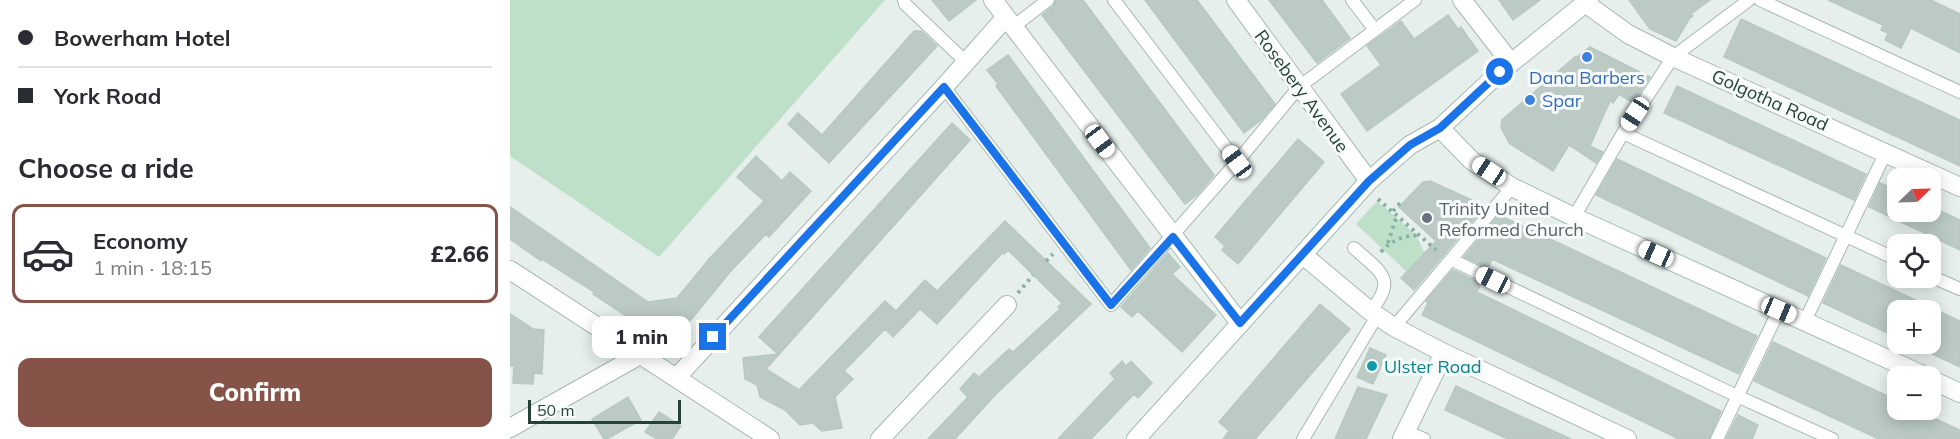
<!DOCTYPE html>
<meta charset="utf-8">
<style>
:root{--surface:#fff;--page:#f7f7f7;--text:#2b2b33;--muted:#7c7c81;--line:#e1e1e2;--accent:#855347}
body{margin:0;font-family:Mulish,sans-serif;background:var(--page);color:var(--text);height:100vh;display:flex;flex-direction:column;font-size:22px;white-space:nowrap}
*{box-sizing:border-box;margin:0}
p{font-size:20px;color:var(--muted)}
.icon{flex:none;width:33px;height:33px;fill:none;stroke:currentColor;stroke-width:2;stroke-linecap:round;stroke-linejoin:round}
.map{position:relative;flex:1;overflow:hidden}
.sheet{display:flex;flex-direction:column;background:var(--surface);width:510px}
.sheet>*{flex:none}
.banner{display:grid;align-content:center;height:132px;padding:0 18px;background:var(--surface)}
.needle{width:39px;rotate:67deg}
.fabs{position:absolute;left:1377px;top:168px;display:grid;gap:12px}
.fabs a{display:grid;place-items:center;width:54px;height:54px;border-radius:12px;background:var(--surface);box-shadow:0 3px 15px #0003;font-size:30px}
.scale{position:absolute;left:18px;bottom:15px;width:153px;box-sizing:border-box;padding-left:6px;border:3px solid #24423a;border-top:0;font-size:16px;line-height:21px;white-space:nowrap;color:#24423a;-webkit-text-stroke:4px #f7fbf9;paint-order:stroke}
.end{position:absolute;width:27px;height:27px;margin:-14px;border:8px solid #1a73e8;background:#fff;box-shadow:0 0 0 3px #fff}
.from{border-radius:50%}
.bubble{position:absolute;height:42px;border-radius:12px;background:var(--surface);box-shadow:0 3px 15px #0003;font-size:20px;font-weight:800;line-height:42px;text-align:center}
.car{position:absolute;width:18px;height:36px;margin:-18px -9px;border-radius:8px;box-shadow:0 0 4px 2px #0007;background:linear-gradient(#fff 24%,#345 0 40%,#fff 0 76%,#345 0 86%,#fff 0)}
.banner b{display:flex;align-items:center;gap:21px;height:57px;font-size:22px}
.banner b+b{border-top:2px solid var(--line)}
.banner i{width:15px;height:15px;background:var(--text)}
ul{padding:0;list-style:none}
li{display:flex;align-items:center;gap:18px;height:99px;margin:0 12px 9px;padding:0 6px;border:3px solid transparent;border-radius:12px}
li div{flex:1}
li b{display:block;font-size:22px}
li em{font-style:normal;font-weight:800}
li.on{border-color:var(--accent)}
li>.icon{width:54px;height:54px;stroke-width:1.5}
h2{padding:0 18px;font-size:27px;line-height:72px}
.primary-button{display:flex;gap:12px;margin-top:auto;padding:12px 18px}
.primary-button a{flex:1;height:69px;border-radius:12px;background:var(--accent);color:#fff;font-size:24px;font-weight:800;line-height:69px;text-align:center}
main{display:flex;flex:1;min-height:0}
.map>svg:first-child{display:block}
.green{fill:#bfe0c8}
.building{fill:#bbcac4;stroke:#b8c9c2;stroke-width:1.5}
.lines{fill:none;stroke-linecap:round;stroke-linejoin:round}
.lane-casing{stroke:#a8b8b2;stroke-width:14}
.street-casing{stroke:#a8b8b2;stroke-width:20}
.secondary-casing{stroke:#a4bbb3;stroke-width:20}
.path{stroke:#86b3a5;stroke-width:4;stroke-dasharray:3 4.5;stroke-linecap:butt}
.lane{stroke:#fff;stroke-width:12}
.street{stroke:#fff;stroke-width:18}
.secondary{stroke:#fff;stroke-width:18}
.route{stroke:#1a73e8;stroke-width:8}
.shop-dot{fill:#3f7fe0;stroke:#f7fbf9;stroke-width:2}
.worship-dot{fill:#6b7280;stroke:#f7fbf9;stroke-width:2}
.culture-dot{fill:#0f9aa8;stroke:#f7fbf9;stroke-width:2}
.labels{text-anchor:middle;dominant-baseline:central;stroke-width:6;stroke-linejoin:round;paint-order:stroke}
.shop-label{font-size:18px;fill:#366cbe;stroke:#f7fbf9}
.street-label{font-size:18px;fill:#24423a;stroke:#f7fbf9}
.worship-label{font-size:18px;fill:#5b616d;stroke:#f7fbf9;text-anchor:start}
.culture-label{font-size:18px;fill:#0d838f;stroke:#f7fbf9;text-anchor:start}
</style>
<main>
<section class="sheet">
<div class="banner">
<b><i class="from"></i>Bowerham Hotel</b>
<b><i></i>York Road</b>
</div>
<h2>Choose a ride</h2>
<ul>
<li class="on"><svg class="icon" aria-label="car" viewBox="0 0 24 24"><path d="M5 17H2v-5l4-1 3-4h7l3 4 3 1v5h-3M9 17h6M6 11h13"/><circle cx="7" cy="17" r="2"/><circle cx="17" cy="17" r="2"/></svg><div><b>Economy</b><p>1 min · 18:15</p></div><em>£2.66</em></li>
</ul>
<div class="primary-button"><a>Confirm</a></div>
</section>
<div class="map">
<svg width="1450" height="439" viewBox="0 0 1450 439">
<rect width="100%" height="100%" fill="#e6efeb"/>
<path class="green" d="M0 0H375L149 257 0 156Z
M867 201 906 235 915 254 897 272 846 224Z"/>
<path class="building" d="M422 0H466L439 21Z
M546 0H573L704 175 687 195 675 204 532 15 543 6Z
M635 0H687L765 104 751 120 734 133Z
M759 0H812L840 38 807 63Z
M989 0H1030L1003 20Z
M1119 0H1200L1181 14 1183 16 1179 19 1166 41 1140 29Z
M1318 0H1421L1450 14V53L1401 28 1391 48 1375 40 1378 33 1371 30 1373 25Z
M938 15 948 29 951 27 968 51 857 131 831 94 871 65 857 46 891 21 904 39Z
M1231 19 1450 120V166L1214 57Z
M404 31H411L427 46 319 163 278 124 288 113 312 135Z
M1080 47 1140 77 1123 103 1109 94 1103 103 1100 101 1080 146 1093 152 1086 163 1059 145 1043 171 999 143 991 127 992 120 1066 56 1067 57Z
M498 55 640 248 621 270 486 86 488 84 477 70Z
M1167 86 1356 174 1344 200 1154 113Z
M442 123 460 140 256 369 289 390 375 301 386 311 415 280 427 291 495 221 581 304 486 394 445 439H418L458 397 450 389 464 373 469 377 499 349 503 352 550 309 548 307 552 303 498 250 494 254 492 253 427 324 410 309 383 337 375 329 334 371 343 379 325 397 332 428 312 431 303 423 290 425 275 410 250 397 247 385 235 379 233 358 268 354 249 337Z
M788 139 814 162 728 264 712 250 715 246 705 237Z
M246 156 272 181 280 172 301 191 259 237 256 234 220 272 180 321 134 328 83 294 84 292 32 259 31 261 0 239V207L138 302 167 298 200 258 254 201 227 177Z
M1107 159 1316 258 1298 296 1086 195Z
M920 181 975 206 904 290 891 278 926 241 889 207 913 182Z
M1370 183 1388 191V212H1420V206L1450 220V250L1359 207Z
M989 215 1247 336 1229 374 982 259 978 268 954 257Z
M658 253 670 267 662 274 706 315 672 352 628 311 622 317 611 307Z
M1331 265 1450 321V367L1420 353V310H1388V338L1313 303Z
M943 270 971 283 967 292 1211 411 1199 439H1169L912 315 918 303 916 301Z
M810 304 840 329 745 439H713L719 431 709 422Z
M0 314 23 329 34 330 32 374 24 373 23 384 3 383 4 366H0Z
M1263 342 1388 401V410H1406L1450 430V439H1369L1244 381Z
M860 348 876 355 863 384 847 377Z
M612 361 616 366 621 361 642 383 628 398 624 394 581 439H548L605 379 600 373Z
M946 386 971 398 1061 439H998L935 410Z
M848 387 877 395 856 439H825Z
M118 397 131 420 97 439H94L82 419Z
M149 412 171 426 162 439H147L135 432Z
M1228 415 1248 425 1242 439H1216Z"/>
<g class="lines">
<defs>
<path id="lane" d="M394 0 395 4 456 62
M604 0 727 162
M842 0 865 30
M1250 0 1450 92
M503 27 538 0
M434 87 601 305 727 162 789 87 905 0
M1113 133 1388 260
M1064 217 1113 133 1163 57 1239 0
M844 248C869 271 889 279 860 311
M942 260 1227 396 1322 439
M1420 276 1450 289
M1295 321 1376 152
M884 327 1002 187
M895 431 914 439
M793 439 867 316
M1207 439 1269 310"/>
<path id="street" d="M483 0 730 323
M726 0 859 181
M952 0 1001 63
M1075 3 1118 34 1163 57 1450 187
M793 255 860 311 884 327 934 353 1117 439
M0 270 260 439
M166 378 434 87 496 17
M0 428 130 355
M370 439 497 305
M892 439 934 353"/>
<path id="secondary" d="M930 128 961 160 1002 187 1064 217 1415 376
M1420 379 1450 393
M626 439 859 181 900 145 930 128 990 72 1079 0"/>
</defs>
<use href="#lane" class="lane-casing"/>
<use href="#street" class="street-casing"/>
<use href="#secondary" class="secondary-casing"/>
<path class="path" d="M868 199 926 250
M883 211 892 201
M878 243 887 215
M871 252C881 240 893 236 909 235
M536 261 543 254
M508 293 523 275"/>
<use href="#lane" class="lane"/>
<use href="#street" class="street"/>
<use href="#secondary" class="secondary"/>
</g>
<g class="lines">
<path class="route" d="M203 337 434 87 601 305 663 237 730 323 859 181 900 145 930 128 990 72"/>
</g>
<g class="shop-dot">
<circle cx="1077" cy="57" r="6"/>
<circle cx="1020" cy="100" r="6"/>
</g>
<circle class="worship-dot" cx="917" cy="218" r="6"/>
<circle class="culture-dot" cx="862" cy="366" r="6"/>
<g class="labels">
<g class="shop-label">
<text x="1077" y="77">Dana Barbers</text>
<text x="1032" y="100" text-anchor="start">Spar</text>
</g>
<g class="street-label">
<text transform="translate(792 91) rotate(54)">Rosebery Avenue</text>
<text transform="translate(1260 100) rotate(24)">Golgotha Road</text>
</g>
<g class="worship-label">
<text x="929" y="208">Trinity United<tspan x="929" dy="21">Reformed Church</tspan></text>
</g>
<g class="culture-label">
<text x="874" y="366">Ulster Road</text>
</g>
</g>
</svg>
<div class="fabs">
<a><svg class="needle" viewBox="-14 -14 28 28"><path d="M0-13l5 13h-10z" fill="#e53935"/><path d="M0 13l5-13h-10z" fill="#7c7c81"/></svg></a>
<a><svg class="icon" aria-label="locate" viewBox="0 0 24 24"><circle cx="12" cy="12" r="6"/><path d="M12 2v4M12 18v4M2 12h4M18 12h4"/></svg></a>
<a>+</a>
<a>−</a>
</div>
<div class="scale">50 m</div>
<i class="end from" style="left:990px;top:72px"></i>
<i class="end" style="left:203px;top:337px"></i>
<div class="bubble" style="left:82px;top:316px;width:99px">1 min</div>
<i class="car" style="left:1125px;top:114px;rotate:213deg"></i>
<i class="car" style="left:590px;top:141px;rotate:143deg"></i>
<i class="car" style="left:727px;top:162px;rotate:323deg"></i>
<i class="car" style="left:979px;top:171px;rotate:303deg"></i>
<i class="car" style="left:1146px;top:254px;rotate:294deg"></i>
<i class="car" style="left:983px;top:280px;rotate:296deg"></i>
<i class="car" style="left:1269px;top:310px;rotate:113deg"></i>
</div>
</main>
